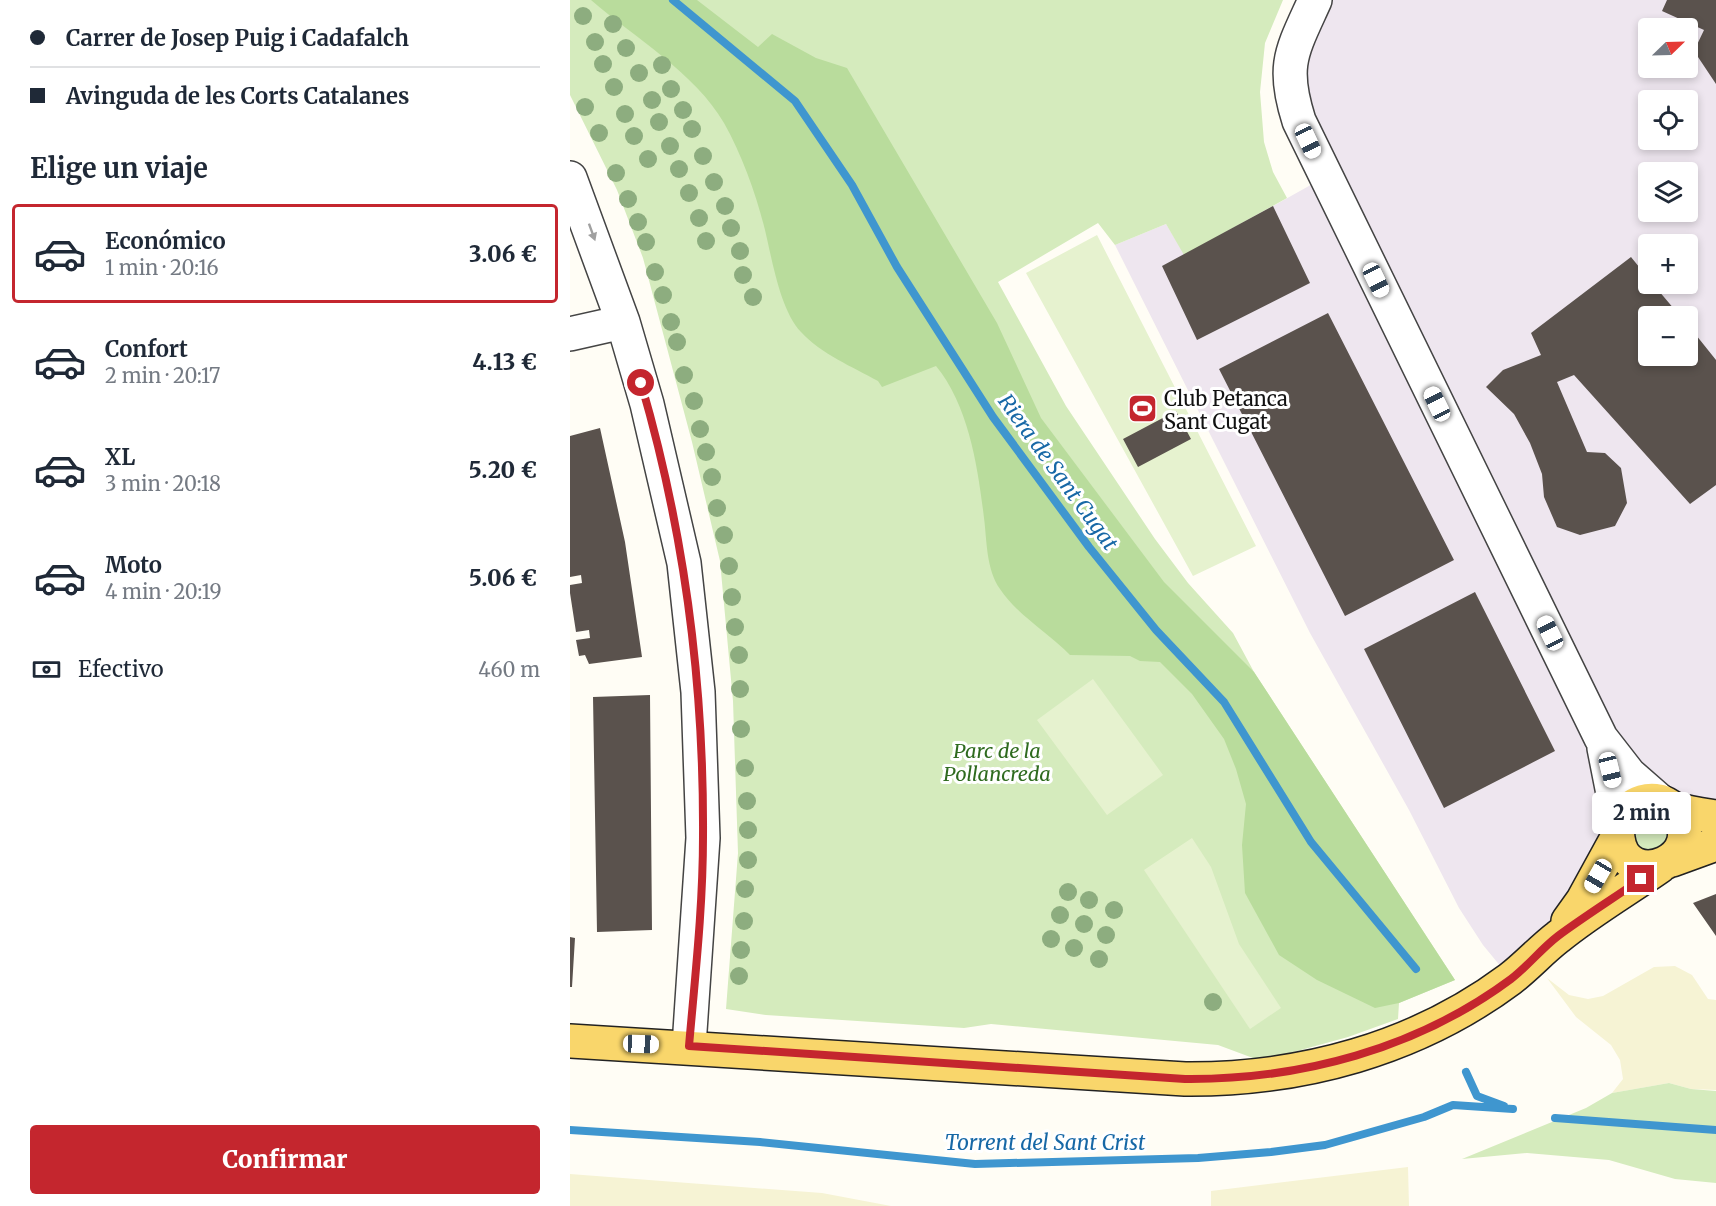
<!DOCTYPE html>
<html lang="es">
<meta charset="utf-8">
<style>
:root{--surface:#fff;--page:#f6f6f7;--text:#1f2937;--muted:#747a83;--line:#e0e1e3;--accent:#c4262e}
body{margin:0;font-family:Merriweather,serif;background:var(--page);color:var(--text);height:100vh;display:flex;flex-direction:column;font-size:22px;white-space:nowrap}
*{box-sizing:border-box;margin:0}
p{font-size:20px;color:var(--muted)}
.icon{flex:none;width:33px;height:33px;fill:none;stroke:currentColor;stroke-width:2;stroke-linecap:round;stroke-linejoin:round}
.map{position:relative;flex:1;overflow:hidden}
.sheet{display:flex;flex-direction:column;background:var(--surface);width:570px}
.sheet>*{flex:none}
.top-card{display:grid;align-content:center;height:132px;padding:0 30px;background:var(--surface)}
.needle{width:39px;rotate:67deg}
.tools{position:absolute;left:1068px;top:18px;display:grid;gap:12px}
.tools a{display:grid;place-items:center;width:60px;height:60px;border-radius:6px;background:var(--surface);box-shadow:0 3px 9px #0003;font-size:30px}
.end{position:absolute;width:27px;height:27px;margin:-14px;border:8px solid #c4262e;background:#fff;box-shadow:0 0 0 3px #fff}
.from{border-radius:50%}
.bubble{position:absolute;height:42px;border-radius:6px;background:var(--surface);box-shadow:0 3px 9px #0003;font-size:20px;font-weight:800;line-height:42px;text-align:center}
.car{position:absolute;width:18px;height:36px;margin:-18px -9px;border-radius:8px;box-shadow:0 0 4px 2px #0007;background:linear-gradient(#fff 24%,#345 0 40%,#fff 0 76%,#345 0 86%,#fff 0)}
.top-card b{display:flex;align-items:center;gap:21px;height:57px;font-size:22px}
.top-card b+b{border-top:2px solid var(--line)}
.top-card i{width:15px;height:15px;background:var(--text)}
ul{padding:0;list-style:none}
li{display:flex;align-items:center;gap:18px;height:99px;margin:0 12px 9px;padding:0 18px;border:3px solid transparent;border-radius:6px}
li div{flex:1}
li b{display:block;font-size:22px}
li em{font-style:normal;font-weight:800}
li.active{border-color:var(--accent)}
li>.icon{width:54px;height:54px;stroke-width:1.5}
h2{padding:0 30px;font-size:27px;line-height:72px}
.pay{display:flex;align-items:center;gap:15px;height:66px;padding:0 30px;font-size:22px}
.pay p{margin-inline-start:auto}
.primary-button{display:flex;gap:12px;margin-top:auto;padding:12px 30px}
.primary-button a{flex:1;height:69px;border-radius:6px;background:var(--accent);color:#fff;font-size:24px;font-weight:800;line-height:69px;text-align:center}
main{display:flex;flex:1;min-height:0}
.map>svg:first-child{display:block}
.industrial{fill:#eee6ef;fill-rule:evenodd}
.farmland{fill:#f6f3d4}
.green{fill:#d5ebbd}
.forest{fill:#b9dc9c}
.pitch{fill:#e6f2cf}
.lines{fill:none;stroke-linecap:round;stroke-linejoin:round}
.stream{stroke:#3f96cf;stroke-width:8}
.building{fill:#5a524d}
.minor-casing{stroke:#444;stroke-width:36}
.major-casing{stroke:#222;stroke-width:36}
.minor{stroke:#fff;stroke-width:33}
.major{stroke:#f9d66b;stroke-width:33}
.tree{fill:#8dad7f}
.oneway{fill:#a0a0a0}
.route{stroke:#c4262e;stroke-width:8}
.labels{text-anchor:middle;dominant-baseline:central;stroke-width:6;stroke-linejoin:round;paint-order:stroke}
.poi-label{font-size:20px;fill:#111;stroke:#fff;text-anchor:start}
.park-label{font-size:20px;font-style:italic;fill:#2f6b1f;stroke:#fff}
.water-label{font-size:21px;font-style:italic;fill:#1768a6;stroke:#fff}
</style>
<main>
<section class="sheet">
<div class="top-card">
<b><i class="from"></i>Carrer de Josep Puig i Cadafalch</b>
<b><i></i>Avinguda de les Corts Catalanes</b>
</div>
<h2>Elige un viaje</h2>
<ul>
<li class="active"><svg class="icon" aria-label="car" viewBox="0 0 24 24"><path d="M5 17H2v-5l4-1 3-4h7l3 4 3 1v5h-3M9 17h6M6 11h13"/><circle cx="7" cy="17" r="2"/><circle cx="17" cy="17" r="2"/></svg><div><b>Económico</b><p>1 min · 20:16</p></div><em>3.06 €</em></li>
<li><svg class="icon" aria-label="car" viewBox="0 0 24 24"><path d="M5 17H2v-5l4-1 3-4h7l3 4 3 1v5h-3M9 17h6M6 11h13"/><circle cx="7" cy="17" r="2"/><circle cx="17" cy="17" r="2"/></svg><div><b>Confort</b><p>2 min · 20:17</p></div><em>4.13 €</em></li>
<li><svg class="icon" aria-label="car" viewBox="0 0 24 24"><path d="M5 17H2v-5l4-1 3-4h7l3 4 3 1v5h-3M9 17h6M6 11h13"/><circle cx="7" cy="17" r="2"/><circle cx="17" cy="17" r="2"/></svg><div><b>XL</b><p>3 min · 20:18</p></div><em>5.20 €</em></li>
<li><svg class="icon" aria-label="car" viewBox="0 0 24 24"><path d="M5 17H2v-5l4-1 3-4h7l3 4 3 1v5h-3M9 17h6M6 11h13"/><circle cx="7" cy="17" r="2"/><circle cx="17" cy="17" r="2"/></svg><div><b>Moto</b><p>4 min · 20:19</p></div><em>5.06 €</em></li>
</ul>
<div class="pay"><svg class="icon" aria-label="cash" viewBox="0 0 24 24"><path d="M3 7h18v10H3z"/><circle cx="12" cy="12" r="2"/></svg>Efectivo<p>460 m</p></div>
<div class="primary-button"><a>Confirmar</a></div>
</section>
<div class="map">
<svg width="1146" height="1206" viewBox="0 0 1146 1206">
<rect width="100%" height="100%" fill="#fffdf5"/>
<path class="industrial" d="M745 0H1146V844L1061 865 941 979 913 945 889 908 839 810 740 633 545 245 596 224 615 255 755 177 729 121ZM1078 28H1118V68H1078ZM1078 100H1118V140H1078ZM1078 172H1118V212H1078ZM1078 244H1118V284H1078ZM1078 316H1118V356H1078Z"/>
<path class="farmland" d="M1105 966 1122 975 1138 999 1146 1000V1090L1121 1089 1099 1083 1042 1093 1053 1079 1050 1060 1041 1045 1006 1017 977 978 999 995 1018 999 1033 996 1084 967Z
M838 1167 839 1206H641V1191Z
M0 1174 252 1193 321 1206H0Z"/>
<path class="green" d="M0 0H713L695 43 690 92 694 142 703 172 717 198 614 255 596 224 545 245 528 223 428 282 496 406 585 539 618 583 663 633 684 672 885 980 829 1003 828 1019 778 1037 691 1061 648 1045 421 1024 394 1028 196 1015 156 1009 168 853 163 701 150 561 122 442 73 258 47 190 0 95Z
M1076 816C1091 817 1096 822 1099 837L1088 852 1065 847 1063 826Z
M1099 1083 1121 1089 1146 1091V1183L1105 1179 1039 1160 957 1153 892 1159 1016 1108 1042 1093Z"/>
<path class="forest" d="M21 0H127L188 47 202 34 246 58 277 68 427 323 471 418 594 582 684 672 885 980 829 1003 805 1008 747 980 709 955 675 893 672 845 676 804 666 769 654 739 622 694 590 662 570 661 560 656 500 655C479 633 447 615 430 589 416 569 417 541 414 518 408 468 399 406 366 366L312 387 308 381C283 367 251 354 231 332 210 310 202 259 195 230 186 194 172 155 154 123 126 74 64 37 21 0Z"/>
<path class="pitch" d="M527 235 686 546 623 576 456 273Z
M523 679 593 775 537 815 467 720Z
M622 838 641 867 669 944 711 1008 680 1029 574 870Z"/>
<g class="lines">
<path class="stream" d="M103 0 225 101 282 185 327 267 423 417 519 547 586 630 654 702 741 842 846 969
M896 1072 907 1096 934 1106
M985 1118 1146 1130
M0 1130 190 1142 405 1164 628 1158 701 1152 755 1145 854 1117 883 1105 943 1109"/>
</g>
<path class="building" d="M1097 0H1146V84L1124 51 1134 30 1092 11Z
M703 206 740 283 627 340 592 266Z
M1061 257 1078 278V284H1083L1110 316H1078V356H1118V325L1146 360V485L1120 504 1004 375 987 382 1017 452 1035 453 1051 468 1057 503 1045 526 1010 535 987 527 974 497 972 474 960 443 944 414 916 387 933 370 971 355 961 333Z
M758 313 884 560 775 616 649 369Z
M606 411 621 439 568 467 553 439Z
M30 428 55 542 72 657 19 664 15 655 9 656 6 640 20 638 19 630 6 632 0 593V585L12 583 11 575 0 577V436Z
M905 592 985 751 874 808 794 649Z
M80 695 82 930 27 932 23 697Z
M1146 894V936L1123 903Z
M0 937 5 938 2 987H0Z"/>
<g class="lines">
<defs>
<path id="minor" d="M745 0C722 51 711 65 729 121L1031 738 1059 774 1091 802
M0 178 53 322 77 404 114 563 128 692 133 838 119 1046
M0 334 53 322
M1034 748 1049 824"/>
<path id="major" d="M1103 808C1146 858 1055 895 1048 838 1045 816 1066 796 1089 801 1095 802 1100 807 1105 809 1118 813 1133 815 1146 817
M1102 860 1146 844
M998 921 1013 900 1047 838
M0 1041 615 1079C731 1080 846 1049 940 979 957 966 971 950 988 937 1020 911 1056 890 1089 867"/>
</defs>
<use href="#minor" class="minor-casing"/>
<use href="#major" class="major-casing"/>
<use href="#minor" class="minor"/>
<use href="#major" class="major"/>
</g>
<g class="tree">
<circle cx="13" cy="16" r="9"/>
<circle cx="43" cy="24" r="9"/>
<circle cx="25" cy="42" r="9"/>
<circle cx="56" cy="48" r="9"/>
<circle cx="33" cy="64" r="9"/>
<circle cx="92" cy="65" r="9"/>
<circle cx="69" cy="73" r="9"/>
<circle cx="44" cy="87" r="9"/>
<circle cx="101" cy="89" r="9"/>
<circle cx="82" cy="100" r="9"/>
<circle cx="15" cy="107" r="9"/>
<circle cx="113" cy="110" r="9"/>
<circle cx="55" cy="114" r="9"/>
<circle cx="89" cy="122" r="9"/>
<circle cx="122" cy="129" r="9"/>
<circle cx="29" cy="133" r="9"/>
<circle cx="64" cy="136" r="9"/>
<circle cx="100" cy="146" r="9"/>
<circle cx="133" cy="156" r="9"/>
<circle cx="78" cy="159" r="9"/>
<circle cx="109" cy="169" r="9"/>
<circle cx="46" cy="173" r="9"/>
<circle cx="144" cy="182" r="9"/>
<circle cx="119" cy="193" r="9"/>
<circle cx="58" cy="199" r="9"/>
<circle cx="155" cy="206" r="9"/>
<circle cx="129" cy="218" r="9"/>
<circle cx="68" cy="222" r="9"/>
<circle cx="161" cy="228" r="9"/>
<circle cx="136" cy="241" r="9"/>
<circle cx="76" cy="242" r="9"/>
<circle cx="170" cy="251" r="9"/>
<circle cx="85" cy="272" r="9"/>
<circle cx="173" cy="275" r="9"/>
<circle cx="93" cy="295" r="9"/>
<circle cx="183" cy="297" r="9"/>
<circle cx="101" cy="322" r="9"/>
<circle cx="107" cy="342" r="9"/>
<circle cx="114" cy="375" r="9"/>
<circle cx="124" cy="401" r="9"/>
<circle cx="130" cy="429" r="9"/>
<circle cx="136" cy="452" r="9"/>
<circle cx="142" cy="477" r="9"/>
<circle cx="147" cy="508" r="9"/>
<circle cx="154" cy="535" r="9"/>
<circle cx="159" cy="566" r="9"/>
<circle cx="162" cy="597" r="9"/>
<circle cx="165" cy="627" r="9"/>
<circle cx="169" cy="655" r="9"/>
<circle cx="170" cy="689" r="9"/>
<circle cx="171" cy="729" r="9"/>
<circle cx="175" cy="768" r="9"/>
<circle cx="177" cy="801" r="9"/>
<circle cx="178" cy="830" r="9"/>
<circle cx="178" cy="860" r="9"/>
<circle cx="175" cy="889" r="9"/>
<circle cx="498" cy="892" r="9"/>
<circle cx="519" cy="900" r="9"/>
<circle cx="544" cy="910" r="9"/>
<circle cx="490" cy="915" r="9"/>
<circle cx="174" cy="921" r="9"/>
<circle cx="514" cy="924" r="9"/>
<circle cx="536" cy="935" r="9"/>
<circle cx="481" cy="939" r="9"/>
<circle cx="504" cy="948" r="9"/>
<circle cx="171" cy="950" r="9"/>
<circle cx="529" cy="959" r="9"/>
<circle cx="169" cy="976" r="9"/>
<circle cx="643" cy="1002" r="9"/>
</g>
<defs><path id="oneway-solid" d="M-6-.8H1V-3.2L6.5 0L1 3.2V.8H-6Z" transform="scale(1.5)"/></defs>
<use class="oneway" href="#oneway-solid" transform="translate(22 232) rotate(70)"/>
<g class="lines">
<path class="route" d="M71 383C114 530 134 684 133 837 133 907 125 977 119 1046L615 1079C730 1080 847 1049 941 979 958 966 971 949 988 936 1015 916 1044 898 1071 879"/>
</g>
<defs>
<symbol id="stadium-square" viewBox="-11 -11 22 22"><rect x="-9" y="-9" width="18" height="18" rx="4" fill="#c4262e" stroke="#fff"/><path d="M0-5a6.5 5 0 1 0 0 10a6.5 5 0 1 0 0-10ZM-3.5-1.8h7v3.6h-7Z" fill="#fff"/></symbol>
</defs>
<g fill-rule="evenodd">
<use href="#stadium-square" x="556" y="392" width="33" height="33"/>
</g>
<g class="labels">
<g class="poi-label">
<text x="594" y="398">Club Petanca<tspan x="594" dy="23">Sant Cugat</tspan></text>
</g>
<g class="park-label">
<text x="427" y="750">Parc de la<tspan x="427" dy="23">Pollancreda</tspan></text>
</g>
<g class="water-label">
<text transform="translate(488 472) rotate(54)">Riera de Sant Cugat</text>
<text x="475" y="1142">Torrent del Sant Crist</text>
</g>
</g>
</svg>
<div class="tools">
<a><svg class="needle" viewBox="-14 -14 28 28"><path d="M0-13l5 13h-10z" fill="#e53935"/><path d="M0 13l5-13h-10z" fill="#747a83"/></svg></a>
<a><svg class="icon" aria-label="locate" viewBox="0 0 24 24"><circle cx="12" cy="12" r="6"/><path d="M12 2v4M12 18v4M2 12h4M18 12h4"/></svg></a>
<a><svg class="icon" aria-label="layers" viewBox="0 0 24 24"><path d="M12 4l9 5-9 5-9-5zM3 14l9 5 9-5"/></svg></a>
<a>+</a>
<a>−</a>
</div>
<i class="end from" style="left:71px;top:383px"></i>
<i class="end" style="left:1071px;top:879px"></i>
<div class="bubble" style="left:1022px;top:792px;width:99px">2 min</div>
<i class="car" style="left:738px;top:141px;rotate:155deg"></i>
<i class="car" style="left:806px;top:280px;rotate:154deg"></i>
<i class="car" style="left:867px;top:404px;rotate:334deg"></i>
<i class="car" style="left:980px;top:633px;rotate:334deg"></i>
<i class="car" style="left:1040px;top:770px;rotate:166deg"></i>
<i class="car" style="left:1028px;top:876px;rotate:210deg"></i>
<i class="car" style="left:71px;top:1044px;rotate:92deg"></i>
</div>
</main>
